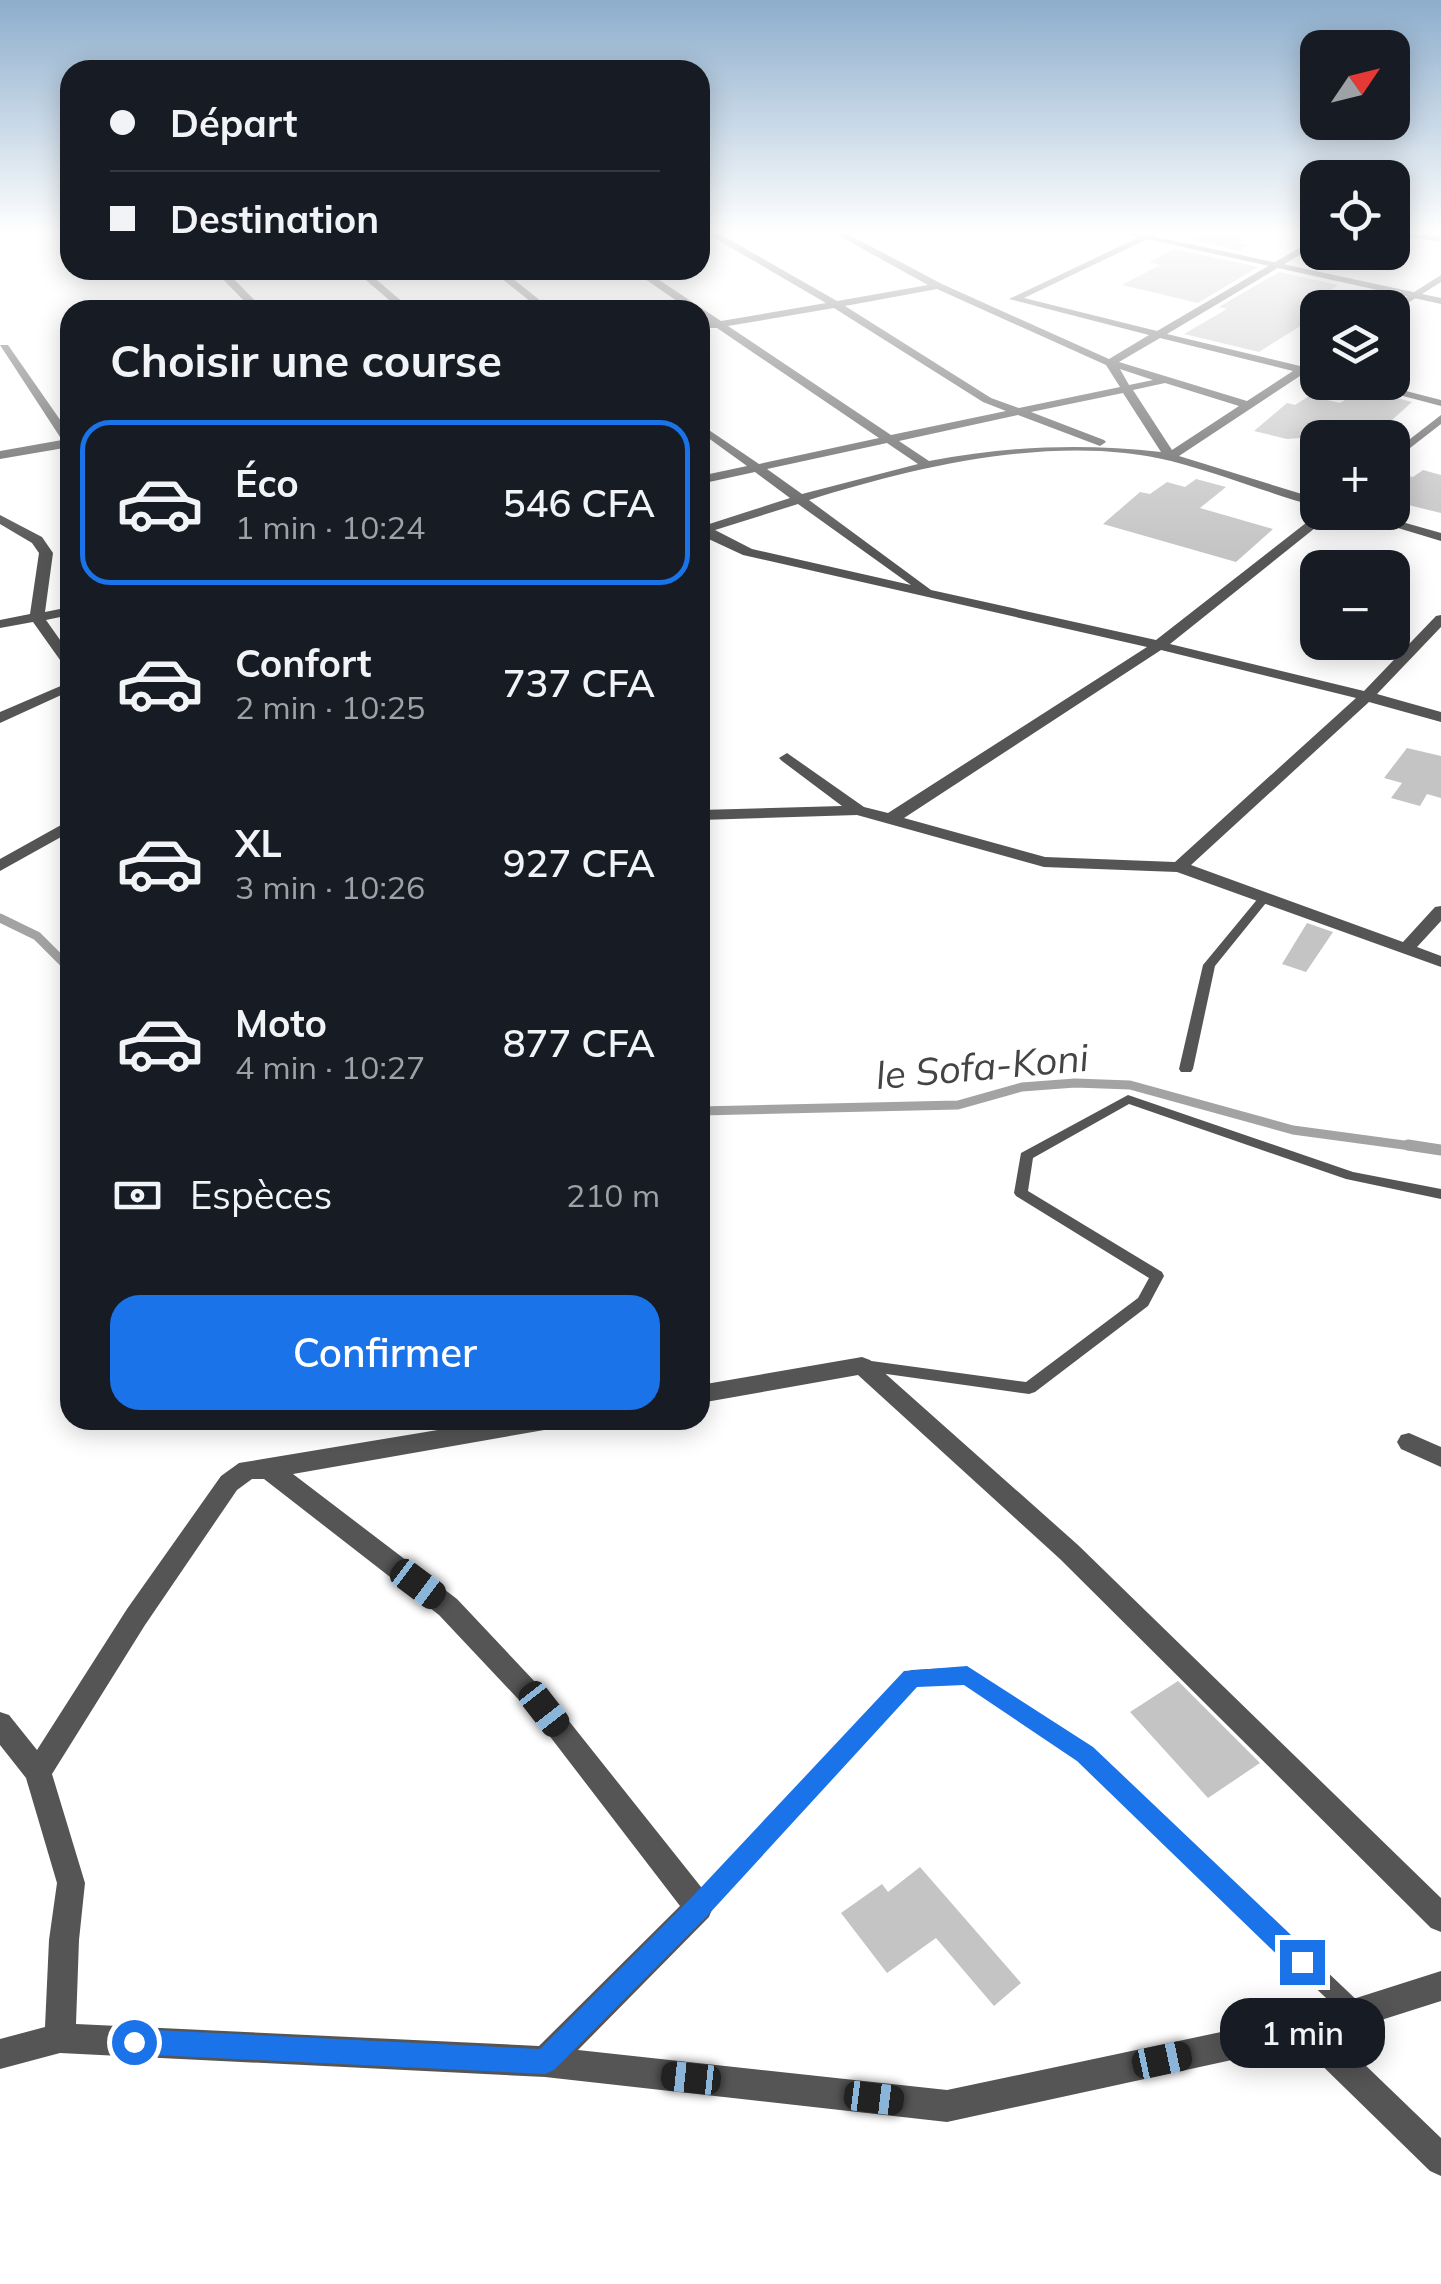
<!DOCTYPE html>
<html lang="fr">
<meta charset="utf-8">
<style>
:root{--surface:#171b24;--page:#242831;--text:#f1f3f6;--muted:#9ea1a6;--line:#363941;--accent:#1a73e8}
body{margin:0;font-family:Mulish,sans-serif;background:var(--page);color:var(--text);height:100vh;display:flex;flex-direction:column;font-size:38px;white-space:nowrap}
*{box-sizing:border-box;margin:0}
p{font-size:32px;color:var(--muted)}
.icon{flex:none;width:55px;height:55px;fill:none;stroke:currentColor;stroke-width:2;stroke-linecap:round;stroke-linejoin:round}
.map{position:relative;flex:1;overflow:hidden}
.sheet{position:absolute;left:60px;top:300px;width:650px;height:1130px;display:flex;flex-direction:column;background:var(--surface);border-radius:30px;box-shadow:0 5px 25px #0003}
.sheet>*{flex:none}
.banner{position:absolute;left:60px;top:60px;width:650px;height:220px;border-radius:30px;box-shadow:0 5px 25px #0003;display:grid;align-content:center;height:220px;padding:0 50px;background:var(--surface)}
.needle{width:65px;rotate:55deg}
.controls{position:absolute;left:1300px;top:30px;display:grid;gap:20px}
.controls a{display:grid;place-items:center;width:110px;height:110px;border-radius:20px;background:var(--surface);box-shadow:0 5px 25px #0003;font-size:50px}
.end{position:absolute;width:45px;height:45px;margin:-22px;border:12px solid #1a73e8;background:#fff;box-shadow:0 0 0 5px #fff}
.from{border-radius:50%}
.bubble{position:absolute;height:70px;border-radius:30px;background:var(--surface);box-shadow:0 5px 25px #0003;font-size:32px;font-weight:600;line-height:70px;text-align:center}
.car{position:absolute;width:30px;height:60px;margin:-30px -15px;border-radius:12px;box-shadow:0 0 8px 2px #0007;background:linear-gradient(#222 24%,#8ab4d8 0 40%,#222 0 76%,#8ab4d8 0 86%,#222 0)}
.banner b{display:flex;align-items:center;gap:35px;height:95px;font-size:38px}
.banner b+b{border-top:2px solid var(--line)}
.banner i{width:25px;height:25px;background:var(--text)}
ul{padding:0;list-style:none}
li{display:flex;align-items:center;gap:30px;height:165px;margin:0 20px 15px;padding:0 30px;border:5px solid transparent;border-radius:30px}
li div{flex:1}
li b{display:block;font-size:38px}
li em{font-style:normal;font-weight:600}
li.active{border-color:var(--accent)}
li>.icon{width:90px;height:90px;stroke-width:1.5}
h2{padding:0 50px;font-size:45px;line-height:120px}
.pay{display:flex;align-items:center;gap:25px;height:110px;padding:0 50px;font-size:38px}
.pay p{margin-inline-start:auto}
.primary-button{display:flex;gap:20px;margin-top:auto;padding:20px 50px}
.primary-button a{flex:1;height:115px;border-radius:30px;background:var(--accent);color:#fff;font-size:40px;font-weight:600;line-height:115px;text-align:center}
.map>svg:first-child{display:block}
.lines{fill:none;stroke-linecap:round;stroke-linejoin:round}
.stream-far1{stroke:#a3a3a3;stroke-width:9}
.stream{stroke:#a3a3a3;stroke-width:11}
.building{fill:#c4c4c4}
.service{fill:#555;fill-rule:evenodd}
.minor{fill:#555;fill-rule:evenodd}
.tertiary{fill:#555;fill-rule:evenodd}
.route{fill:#1a73e8}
.labels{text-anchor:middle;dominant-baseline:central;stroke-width:10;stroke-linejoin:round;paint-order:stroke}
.water-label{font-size:38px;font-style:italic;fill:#444;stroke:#fff}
</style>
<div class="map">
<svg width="1441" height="2284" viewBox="0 0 1441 2284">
<rect width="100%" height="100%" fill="#fff"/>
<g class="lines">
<path class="stream-far1" d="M0 918 37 936 70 969
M700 1111 958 1105 1022 1087 1075 1083 1130 1085 1293 1130 1426 1148"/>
<path class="stream" d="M1408 1145 1441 1150"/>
</g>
<path class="building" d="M1205 233H1256L1238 243 1249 245 1240 251 1191 240Z
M1174 249 1258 267 1198 303 1122 285 1160 265 1149 262Z
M1279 272 1338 285 1327 293 1345 297 1329 308H1318V315L1259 352 1184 334 1227 309 1219 307Z
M1362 389 1412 402 1372 438H1340L1308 430 1300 438 1287 439 1254 431 1287 403 1295 405 1309 396 1340 403Z
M1423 470 1441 475V513L1392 501V472L1413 477Z
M1196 479 1226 487 1200 508 1273 529 1236 562 1103 524 1140 492 1150 494 1167 482 1185 487Z
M1407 748 1441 756V798L1427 794 1420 806 1391 798 1402 783 1384 778Z
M1307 923 1333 932 1306 972 1282 964Z
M1178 1681 1260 1763 1208 1798 1130 1712Z
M920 1867 1021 1983 994 2006 936 1938 887 1973 841 1913 882 1884 888 1892Z"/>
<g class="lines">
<path class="service" d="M1264 894 1270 898 1215 966 1193 1069 1191 1072H1181L1179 1069 1203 965 1260 896Z
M1128 1095 1353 1172 1441 1189V1199L1346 1179 1129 1104 1033 1158 1028 1191 1162 1272 1164 1276 1148 1306 1035 1392 1029 1394 858 1370 856 1366 858 1362 864 1360 1026 1382 1138 1298 1149 1278 1016 1196 1014 1193 1021 1153Z
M967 1667 1092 1748 1363 2006 1366 2013 1363 2020 1356 2023 1349 2020 1078 1760 964 1683 916 1686 706 1914 699 1917 692 1914 689 1907 692 1900 906 1672 912 1670Z"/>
<path class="minor" d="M706 233H718L837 301 928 285 834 233H846L942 284 1109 359 1149 335 1009 299 1148 233H1160L1024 298 1157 331 1318 237V244L1167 334 1300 366 1318 356V364L1310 369V373L1303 374 1179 456 1318 499V507C1268 493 1221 474 1171 461 1058 433 918 466 809 500L931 590 1156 640 1320 512H1335L1170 644 1364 691 1436 616 1441 615V627L1377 694 1441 712V722L1369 702 1191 865 1403 942 1435 907 1441 906V921L1417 947 1441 956V967L1177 872 1044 867 857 815 700 820V810L842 806 782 761 779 758 787 753 864 807 888 813 1147 647 743 555 700 535V527L790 498 755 472 700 484V476L747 466 700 432V424L759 464 879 438 717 328H709L710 324 700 317V310H690L632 270H644L721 321 826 303ZM937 289 1106 365 1120 387 1019 408 991 398 845 306ZM834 308 983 402 1006 411 891 435 728 326ZM1160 338 1293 371 1247 401 1119 362ZM1120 369 1153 380 1129 385ZM1165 383 1239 406 1172 450 1133 390ZM1123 393 1161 452C1082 443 1008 446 929 461L899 441 1018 415 1100 446 1106 442 1104 440 1031 412ZM887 443 918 464 802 494 767 469ZM798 504 911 585 752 549 715 530ZM1161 650 1356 698 1175 862 1045 857 904 818Z
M1403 233 1441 236V242L1408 236Z
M214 270H225L264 310H253Z
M354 270H365L412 310H401Z
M491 270H502L552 310H541Z
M1441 275V282L1392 313V308H1389Z
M0 345H8L70 434V447L0 459V451L62 440Z
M1350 382H1371L1441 400V406Z
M1441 415V424L1392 462V453Z
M1345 512H1367L1441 533V541Z
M0 515 42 537 53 553 45 612 70 607V615L46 620 70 654V668L65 667 33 622 0 628V620L30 614 39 553 32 543 0 524Z
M70 682V691L0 723V712Z
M70 820V832L0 871V859Z
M862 1357 870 1360 1078 1545 1441 1898V1932L1431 1928 1060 1559 858 1375 700 1403V1385Z
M498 1420H562L558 1426 550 1429 293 1474 457 1599 553 1701 709 1897 713 1907 709 1917 578 2050 947 2090 1306 2014 1441 1971V2001L1334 2035 1441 2138V2176L1430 2171 1301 2045 947 2122 545 2077 60 2053 0 2069V2039L45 2027 49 1940 57 1883 26 1778 0 1745V1712L9 1715 37 1750 127 1609 221 1476 239 1463ZM252 1479H264L439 1615 535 1717 680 1906 539 2046 76 2024 79 1940 85 1883 52 1774 145 1625 237 1490Z
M1409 1433 1441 1447V1467L1401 1449 1397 1442 1401 1435Z"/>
<path class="tertiary" d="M1120 233H1138L1441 298V304Z"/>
</g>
<linearGradient id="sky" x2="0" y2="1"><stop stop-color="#8cadcc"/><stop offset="0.42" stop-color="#fff"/><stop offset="1" stop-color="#fff" stop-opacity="0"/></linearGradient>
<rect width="1441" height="553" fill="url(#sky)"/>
<path class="route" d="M967 1666 1093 1747 1310 1953 1314 1962 1310 1970 1302 1974 1293 1970 1077 1761 964 1685 917 1687 708 1915 554 2070 545 2074 134 2054 126 2051 122 2042 126 2033 134 2029 540 2049 691 1898 904 1671Z"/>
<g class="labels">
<g class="water-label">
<text transform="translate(982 1066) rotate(-5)">le Sofa-Koni</text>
</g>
</g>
</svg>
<div class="controls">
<a><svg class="needle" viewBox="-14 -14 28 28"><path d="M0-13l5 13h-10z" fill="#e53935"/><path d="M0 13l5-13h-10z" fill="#9ea1a6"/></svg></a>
<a><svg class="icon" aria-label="locate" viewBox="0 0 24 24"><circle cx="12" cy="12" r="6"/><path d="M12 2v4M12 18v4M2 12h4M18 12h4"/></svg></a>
<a><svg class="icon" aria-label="layers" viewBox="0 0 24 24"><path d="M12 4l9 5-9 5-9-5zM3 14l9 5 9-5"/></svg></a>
<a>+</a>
<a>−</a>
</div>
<i class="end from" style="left:134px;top:2042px"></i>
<i class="end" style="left:1302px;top:1962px"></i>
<div class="bubble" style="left:1220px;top:1998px;width:165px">1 min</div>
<i class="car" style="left:418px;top:1584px;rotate:127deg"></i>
<i class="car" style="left:544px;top:1709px;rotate:142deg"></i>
<i class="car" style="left:1162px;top:2060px;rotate:78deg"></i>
<i class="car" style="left:691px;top:2078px;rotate:276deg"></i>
<i class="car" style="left:874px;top:2098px;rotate:97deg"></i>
<div class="banner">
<b><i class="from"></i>Départ</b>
<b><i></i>Destination</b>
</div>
<section class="sheet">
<h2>Choisir une course</h2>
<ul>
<li class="active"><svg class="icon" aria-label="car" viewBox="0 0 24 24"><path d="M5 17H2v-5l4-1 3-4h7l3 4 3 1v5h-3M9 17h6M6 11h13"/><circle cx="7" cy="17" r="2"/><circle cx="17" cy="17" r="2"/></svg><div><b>Éco</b><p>1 min · 10:24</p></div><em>546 CFA</em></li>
<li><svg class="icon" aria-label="car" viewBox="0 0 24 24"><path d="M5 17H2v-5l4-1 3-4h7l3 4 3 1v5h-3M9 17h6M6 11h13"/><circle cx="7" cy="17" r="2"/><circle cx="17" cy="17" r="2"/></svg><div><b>Confort</b><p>2 min · 10:25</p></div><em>737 CFA</em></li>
<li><svg class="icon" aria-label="car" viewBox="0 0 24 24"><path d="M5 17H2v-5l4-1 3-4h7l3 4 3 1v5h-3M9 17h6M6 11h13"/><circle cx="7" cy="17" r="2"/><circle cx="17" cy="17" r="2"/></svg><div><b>XL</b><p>3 min · 10:26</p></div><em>927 CFA</em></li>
<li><svg class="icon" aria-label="car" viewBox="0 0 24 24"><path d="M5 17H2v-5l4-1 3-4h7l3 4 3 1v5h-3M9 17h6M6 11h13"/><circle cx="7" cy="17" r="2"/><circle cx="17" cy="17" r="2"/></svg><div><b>Moto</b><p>4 min · 10:27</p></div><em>877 CFA</em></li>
</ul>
<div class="pay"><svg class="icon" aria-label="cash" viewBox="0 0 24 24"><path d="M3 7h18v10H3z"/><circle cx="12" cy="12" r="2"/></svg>Espèces<p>210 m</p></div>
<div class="primary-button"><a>Confirmer</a></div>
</section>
</div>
